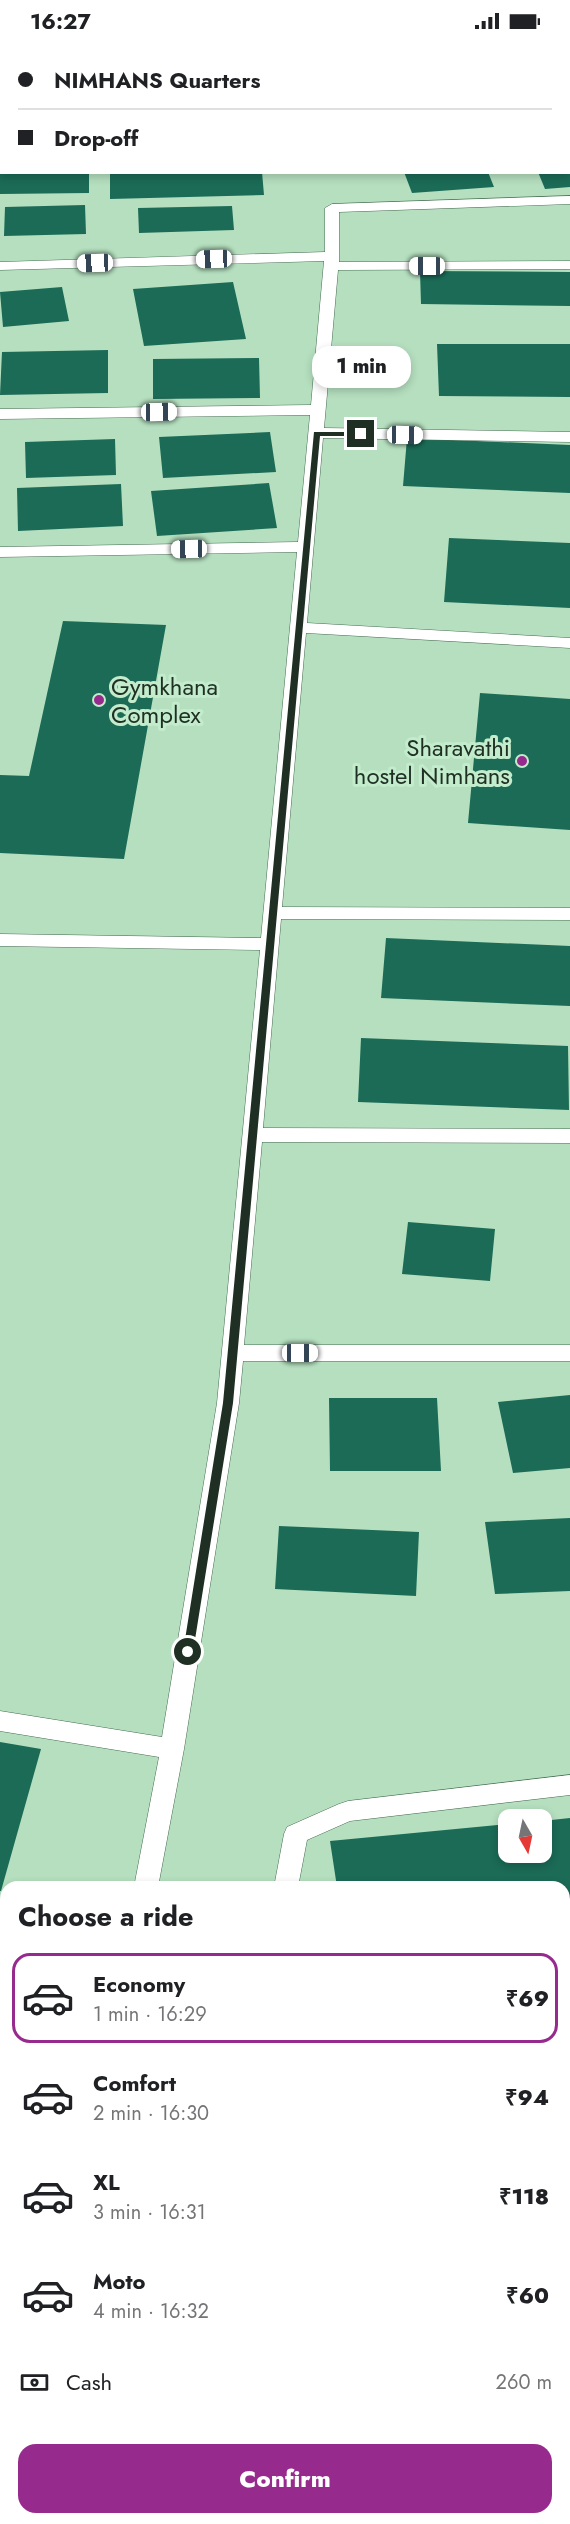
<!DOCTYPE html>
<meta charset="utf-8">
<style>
:root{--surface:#fff;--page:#f6f6f6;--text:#202124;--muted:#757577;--line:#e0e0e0;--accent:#972b8d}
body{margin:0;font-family:Jost,sans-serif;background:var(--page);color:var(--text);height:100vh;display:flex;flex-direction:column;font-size:22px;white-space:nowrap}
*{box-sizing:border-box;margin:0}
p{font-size:20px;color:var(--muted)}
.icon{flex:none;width:33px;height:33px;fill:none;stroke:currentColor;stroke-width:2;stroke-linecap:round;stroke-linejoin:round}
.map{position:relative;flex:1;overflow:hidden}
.panel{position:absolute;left:0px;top:1839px;width:570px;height:644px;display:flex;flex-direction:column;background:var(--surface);border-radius:18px 18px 0 0;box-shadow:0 3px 9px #0003}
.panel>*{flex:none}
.guide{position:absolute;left:0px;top:0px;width:570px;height:132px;box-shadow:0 3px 9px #0003;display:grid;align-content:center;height:132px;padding:0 18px;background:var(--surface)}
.needle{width:39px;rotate:171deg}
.buttons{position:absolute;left:498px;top:1767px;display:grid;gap:12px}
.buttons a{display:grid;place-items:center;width:54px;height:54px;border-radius:12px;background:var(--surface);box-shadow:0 3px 9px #0003;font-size:30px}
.end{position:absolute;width:27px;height:27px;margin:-14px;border:8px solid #1f2f23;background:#fff;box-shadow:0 0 0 3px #fff}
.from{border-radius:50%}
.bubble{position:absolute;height:42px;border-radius:18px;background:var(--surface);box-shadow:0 3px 9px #0003;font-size:20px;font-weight:800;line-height:42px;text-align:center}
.car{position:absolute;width:18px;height:36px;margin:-18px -9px;border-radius:8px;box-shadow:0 0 4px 2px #0007;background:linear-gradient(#fff 24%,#345 0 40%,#fff 0 76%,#345 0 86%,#fff 0)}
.guide b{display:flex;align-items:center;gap:21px;height:57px;font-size:22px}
.guide b+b{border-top:2px solid var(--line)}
.guide i{width:15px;height:15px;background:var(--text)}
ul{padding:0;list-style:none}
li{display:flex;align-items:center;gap:18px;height:90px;margin:0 12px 9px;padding:0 6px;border:3px solid transparent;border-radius:18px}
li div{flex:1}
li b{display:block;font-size:22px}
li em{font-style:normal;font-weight:800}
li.active{border-color:var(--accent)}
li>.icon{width:54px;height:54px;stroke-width:1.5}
h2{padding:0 18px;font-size:27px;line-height:72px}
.pay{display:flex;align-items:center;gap:15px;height:66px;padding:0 18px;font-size:22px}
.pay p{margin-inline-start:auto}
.primary-button{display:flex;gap:12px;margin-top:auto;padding:12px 18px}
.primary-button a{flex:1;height:69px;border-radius:18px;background:var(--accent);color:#fff;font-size:24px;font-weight:800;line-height:69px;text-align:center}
.status{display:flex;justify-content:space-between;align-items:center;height:42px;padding:0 30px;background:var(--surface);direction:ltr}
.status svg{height:16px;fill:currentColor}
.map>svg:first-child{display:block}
.building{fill:#1b6b57}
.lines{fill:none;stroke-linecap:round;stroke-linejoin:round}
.lane-casing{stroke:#466c51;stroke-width:1}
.street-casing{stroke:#466c51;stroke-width:1}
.lane{fill:#fff;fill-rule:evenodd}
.street{fill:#fff;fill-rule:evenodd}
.route{fill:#1f2f23}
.poi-dot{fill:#972b8d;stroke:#c2eccc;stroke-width:2}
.labels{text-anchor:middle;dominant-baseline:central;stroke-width:6;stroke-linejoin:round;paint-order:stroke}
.poi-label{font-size:24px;fill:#1f2f23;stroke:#c2eccc;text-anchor:start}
</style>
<div class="status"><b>16:27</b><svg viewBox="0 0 49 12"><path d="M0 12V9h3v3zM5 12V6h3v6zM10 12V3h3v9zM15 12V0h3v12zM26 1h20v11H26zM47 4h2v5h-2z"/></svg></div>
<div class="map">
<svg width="570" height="2482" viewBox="0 0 570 2482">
<rect width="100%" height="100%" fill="#b5dfbf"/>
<path class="building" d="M0 130H89V151L0 152Z
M110 130H262L264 153 110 157Z
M404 130H488L494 145 412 151Z
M538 130H570V145L545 147Z
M85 163 86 192 4 194 5 165Z
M232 164 234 188 139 191 138 166Z
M420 229 570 230V264L421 262Z
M233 240 246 297 144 304 133 247Z
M62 245 69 279 3 285 0 250Z
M437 302H570V355L439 354Z
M108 308V351L0 353 2 310Z
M259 316 260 356 153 357V317Z
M270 390 276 430 163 436 159 395Z
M407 396 570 403V451L403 444Z
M115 397 116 433 26 436 25 400Z
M269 441 277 486 157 494 151 449Z
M121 442 123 484 18 489 17 446Z
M449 496 570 501V566L444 560Z
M63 579 166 583 124 817 0 811V733L29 734Z
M480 651 570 657V788L468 781Z
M386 896 570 904V964L381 956Z
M361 996 568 1004 569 1068 358 1060Z
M408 1180 495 1187 490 1239 402 1232Z
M570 1353V1426L513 1431 498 1360Z
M329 1356H437L441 1429H330Z
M570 1476V1549L495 1552 485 1480Z
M279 1484 419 1490 416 1554 275 1547Z
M0 1700 41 1707 1 1849H0Z
M570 1776V1975L564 1976V1845H337L330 1799 508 1782V1810H542V1779Z
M564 2164 570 2194V2211H564Z
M564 2270H570V2482H264L263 2476H564Z"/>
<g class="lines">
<defs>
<path id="lane" d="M570 154V162L339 170V220L570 219V227L338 228 324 386 570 390V400L323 396 307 581 570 596V606L306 591 282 865 570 866V878L281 877 263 1086 570 1087V1101L262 1100 244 1303H570V1319H243L239 1361 184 1707 158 1845H134L159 1715 0 1689V1669L162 1695 217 1361 260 908 0 904V892L261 896 297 510 0 515V505L298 500 310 373 0 377V367L311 363 324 219 0 228V220L325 210V166L332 162Z
M570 1733V1753L350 1779 307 1798 298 1845H274L284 1792 287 1785 339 1762 348 1759Z
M0 2035 6 2037V2061L0 2059Z
M7 2476H35L34 2482H6Z
M176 2476H204V2482H176Z"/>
<path id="street" d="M0 0H139L2 2 0 7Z
M568 14H570V31H568Z
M0 39H2V51H0Z
M0 74H2V86H0Z
M0 109H2V123H0Z"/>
</defs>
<use href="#lane" class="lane-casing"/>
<use href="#street" class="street-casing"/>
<use href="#lane" class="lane"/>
<use href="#street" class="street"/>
</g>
<path class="route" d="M314 390H361L365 392 361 394H320L233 1361 193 1610 188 1614 183 1610 223 1361Z"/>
<g class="poi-dot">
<circle cx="99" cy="658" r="6"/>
<circle cx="522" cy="719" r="6"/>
</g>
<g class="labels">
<g class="poi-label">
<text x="111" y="644">Gymkhana<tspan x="111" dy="28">Complex</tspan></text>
<text x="510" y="705" text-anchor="end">Sharavathi<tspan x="510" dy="28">hostel Nimhans</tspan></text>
</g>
</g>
</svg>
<div class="buttons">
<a><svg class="needle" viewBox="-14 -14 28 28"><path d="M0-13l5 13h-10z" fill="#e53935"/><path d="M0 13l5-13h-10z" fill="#757577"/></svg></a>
</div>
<i class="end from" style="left:188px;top:1610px"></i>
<i class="end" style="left:361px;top:392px"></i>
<div class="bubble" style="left:312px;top:304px;width:99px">1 min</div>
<i class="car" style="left:214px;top:217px;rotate:268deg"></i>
<i class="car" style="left:95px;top:221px;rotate:268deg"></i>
<i class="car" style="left:427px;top:224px;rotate:270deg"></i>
<i class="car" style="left:159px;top:370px;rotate:89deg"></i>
<i class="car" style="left:405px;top:393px;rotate:91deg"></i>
<i class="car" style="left:189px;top:507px;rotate:269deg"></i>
<i class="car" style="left:300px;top:1311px;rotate:90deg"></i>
<div class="guide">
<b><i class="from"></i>NIMHANS Quarters</b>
<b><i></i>Drop-off</b>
</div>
<section class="panel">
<h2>Choose a ride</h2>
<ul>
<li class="active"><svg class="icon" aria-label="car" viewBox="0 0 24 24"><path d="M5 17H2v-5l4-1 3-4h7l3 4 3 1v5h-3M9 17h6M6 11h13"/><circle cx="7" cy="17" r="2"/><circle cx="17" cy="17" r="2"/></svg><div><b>Economy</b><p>1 min · 16:29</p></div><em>₹69</em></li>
<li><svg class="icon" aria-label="car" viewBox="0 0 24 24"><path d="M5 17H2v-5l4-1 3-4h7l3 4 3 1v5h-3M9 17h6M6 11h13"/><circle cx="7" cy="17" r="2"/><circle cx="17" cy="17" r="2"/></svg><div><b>Comfort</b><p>2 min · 16:30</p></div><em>₹94</em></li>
<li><svg class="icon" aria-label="car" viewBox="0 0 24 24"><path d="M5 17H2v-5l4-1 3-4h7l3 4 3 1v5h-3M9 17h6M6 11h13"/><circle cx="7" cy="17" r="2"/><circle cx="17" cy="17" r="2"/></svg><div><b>XL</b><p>3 min · 16:31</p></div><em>₹118</em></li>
<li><svg class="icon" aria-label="car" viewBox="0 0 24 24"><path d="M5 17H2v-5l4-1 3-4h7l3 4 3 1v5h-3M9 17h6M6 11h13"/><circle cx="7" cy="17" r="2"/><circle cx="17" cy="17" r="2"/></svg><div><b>Moto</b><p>4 min · 16:32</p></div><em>₹60</em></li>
</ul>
<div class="pay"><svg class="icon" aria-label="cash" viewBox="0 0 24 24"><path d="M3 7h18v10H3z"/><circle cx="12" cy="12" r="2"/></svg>Cash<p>260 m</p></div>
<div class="primary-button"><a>Confirm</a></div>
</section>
</div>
